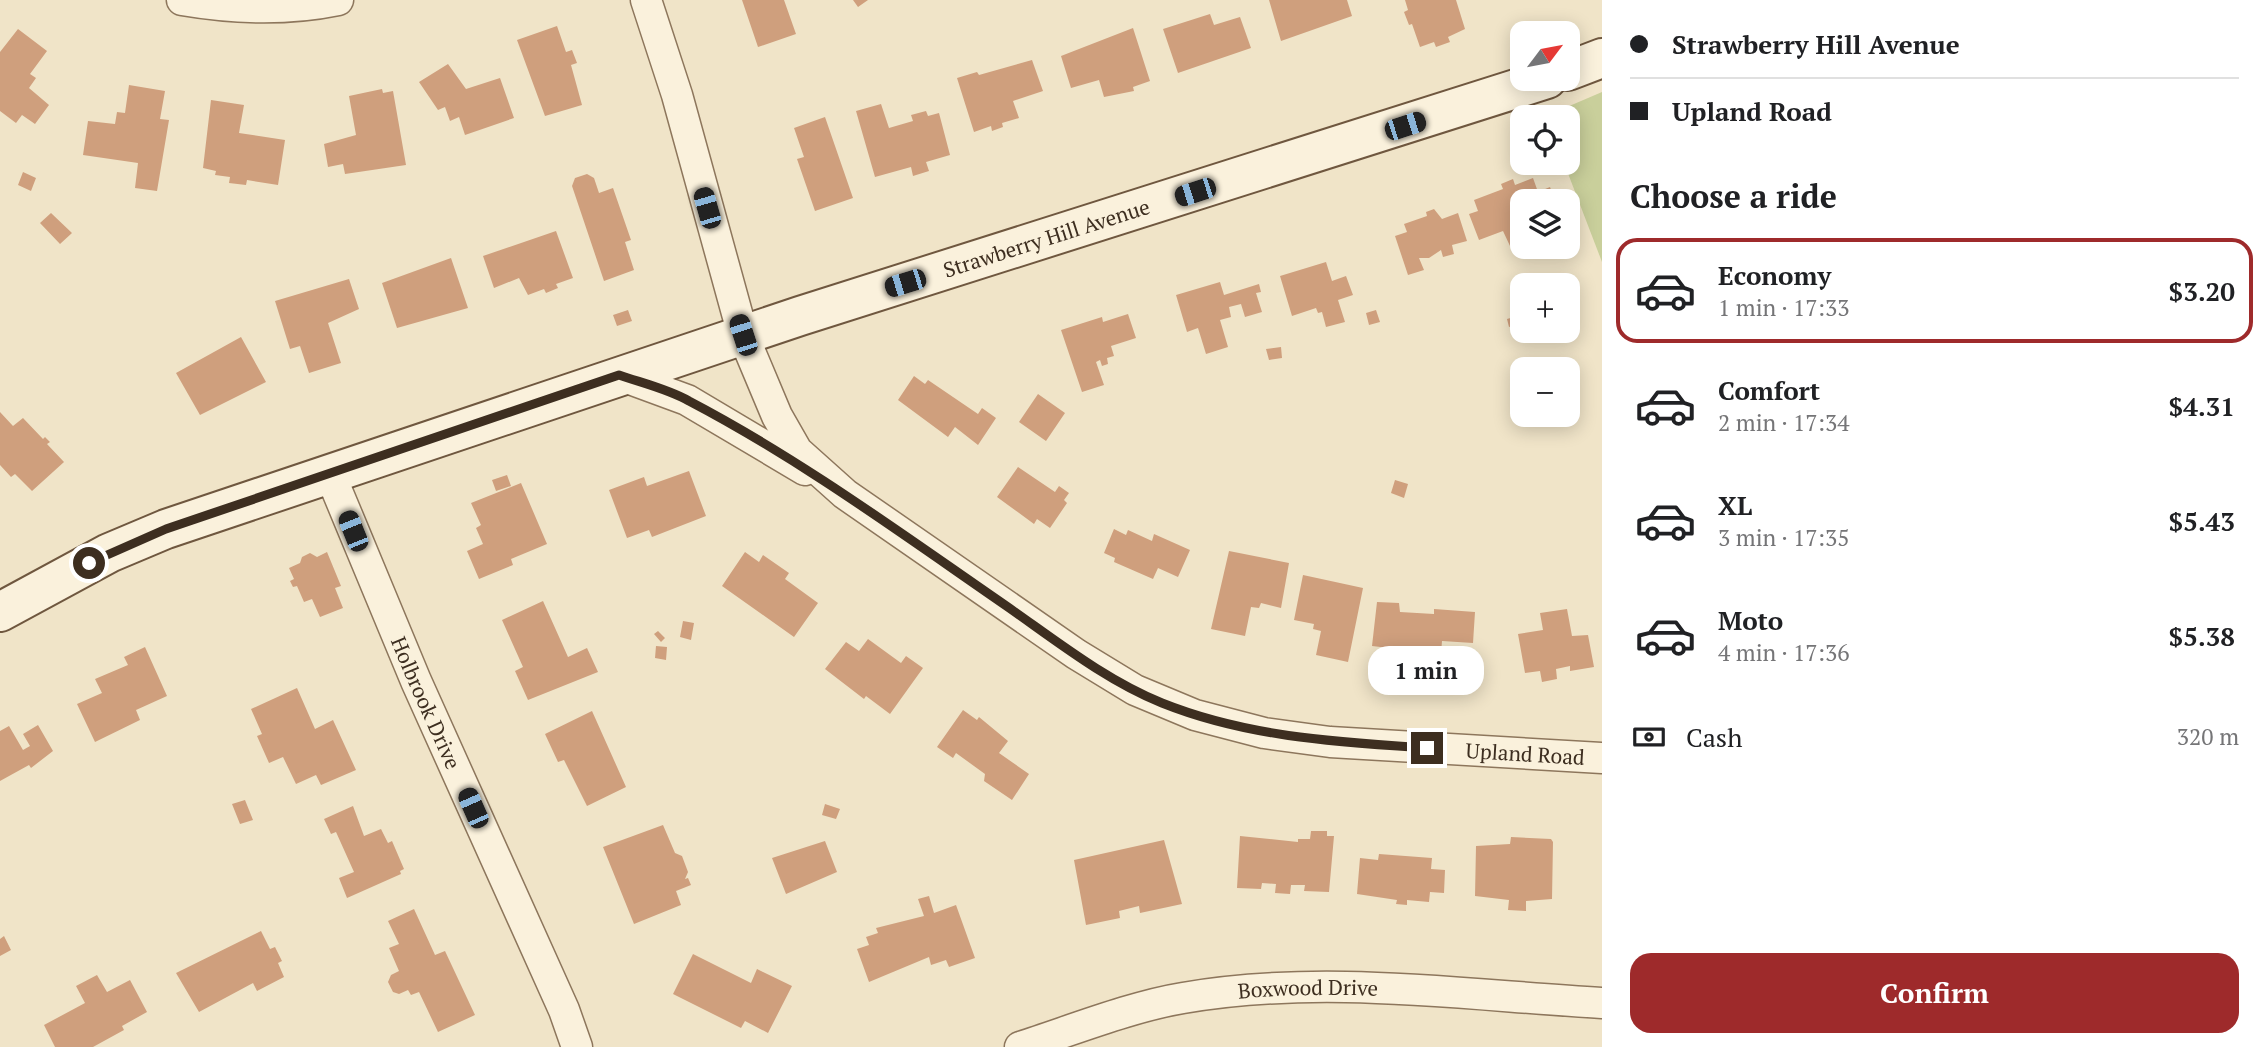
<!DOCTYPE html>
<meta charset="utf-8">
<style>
:root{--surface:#fff;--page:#f2f2f2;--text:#202124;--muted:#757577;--line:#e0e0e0;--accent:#9e2a2b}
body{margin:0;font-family:"PT Serif",serif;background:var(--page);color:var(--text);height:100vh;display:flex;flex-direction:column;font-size:26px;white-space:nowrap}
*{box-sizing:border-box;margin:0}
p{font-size:23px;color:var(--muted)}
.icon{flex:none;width:38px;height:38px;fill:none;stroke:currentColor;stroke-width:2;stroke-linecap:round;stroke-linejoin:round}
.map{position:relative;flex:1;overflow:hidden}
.drawer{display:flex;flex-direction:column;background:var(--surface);width:665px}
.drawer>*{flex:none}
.top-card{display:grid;align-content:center;height:154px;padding:0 28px;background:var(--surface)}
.needle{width:46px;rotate:58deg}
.controls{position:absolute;left:1510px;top:21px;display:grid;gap:14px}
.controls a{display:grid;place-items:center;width:70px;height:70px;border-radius:14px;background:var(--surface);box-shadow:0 4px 18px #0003;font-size:35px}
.end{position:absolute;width:32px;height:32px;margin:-16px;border:9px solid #3d2e20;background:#fff;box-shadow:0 0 0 4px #fff}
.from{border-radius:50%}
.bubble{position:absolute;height:49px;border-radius:21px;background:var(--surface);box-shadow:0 4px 18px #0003;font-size:23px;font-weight:700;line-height:49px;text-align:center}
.car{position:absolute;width:21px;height:42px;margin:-21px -10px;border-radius:9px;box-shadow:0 0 5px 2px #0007;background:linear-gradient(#222 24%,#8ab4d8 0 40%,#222 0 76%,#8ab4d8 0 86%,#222 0)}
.top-card b{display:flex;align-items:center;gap:24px;height:66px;font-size:26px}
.top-card b+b{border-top:2px solid var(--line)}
.top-card i{width:18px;height:18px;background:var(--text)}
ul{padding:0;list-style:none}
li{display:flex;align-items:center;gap:21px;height:105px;margin:0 14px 10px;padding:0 14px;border:4px solid transparent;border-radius:21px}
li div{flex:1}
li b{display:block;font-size:26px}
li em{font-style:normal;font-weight:700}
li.selected{border-color:var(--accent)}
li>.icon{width:63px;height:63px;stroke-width:1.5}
h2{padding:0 28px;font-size:32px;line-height:84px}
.pay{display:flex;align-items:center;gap:18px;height:77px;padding:0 28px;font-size:26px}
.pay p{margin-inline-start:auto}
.button{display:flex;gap:14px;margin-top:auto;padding:14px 28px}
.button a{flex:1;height:80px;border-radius:21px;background:var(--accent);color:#fff;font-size:28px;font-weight:700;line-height:80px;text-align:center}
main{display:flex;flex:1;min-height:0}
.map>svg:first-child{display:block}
.green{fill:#c9cf9b}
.building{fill:#cf9f7d}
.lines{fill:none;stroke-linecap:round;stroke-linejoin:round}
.minor-casing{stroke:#8d765c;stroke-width:33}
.secondary-casing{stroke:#6f573f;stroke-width:42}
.minor{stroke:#faf1dc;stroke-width:30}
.secondary{stroke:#faf1dc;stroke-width:38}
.route{stroke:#3d2e20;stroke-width:9}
.labels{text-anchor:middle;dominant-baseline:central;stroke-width:5;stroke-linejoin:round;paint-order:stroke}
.street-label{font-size:21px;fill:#3d2e20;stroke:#f7eed8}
</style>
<main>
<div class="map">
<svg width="1602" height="1047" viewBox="0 0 1602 1047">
<rect width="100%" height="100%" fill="#f0e4c8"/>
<path class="green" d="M1602 92V262L1564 163H1568V117L1546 116Z"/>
<path class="building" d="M742 0H784L796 34 758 47Z
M853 0H868L858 7Z
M1269 0H1347L1352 16 1281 41Z
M1405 0H1456L1465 29 1448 37 1450 42 1436 47 1434 42 1420 47 1412 24 1409 25 1404 12 1408 10Z
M1210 14 1214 25 1240 17 1251 48 1178 73 1163 29Z
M557 26 566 52 572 50 577 63 571 65 582 105 545 116 517 40Z
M1133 28 1150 81 1133 87 1134 91 1104 97 1099 80 1071 88 1061 56Z
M18 29 47 51 30 74 36 78 29 88 49 105 35 124 22 115 16 123 0 111V52Z
M1032 60 1043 91 1013 101 1019 118 1002 123 1003 127 992 131 991 126 974 132 957 78 977 72 979 75Z
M448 64 466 89 500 78 514 118 465 135 459 117 450 121 445 107 438 110 419 82Z
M129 85 165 91 160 119 169 120 157 191 135 188 138 163 83 155 88 121 115 124 117 112 125 113Z
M382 89 383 93 393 91 406 165 345 174 343 164 328 167 324 144 356 135 349 96Z
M211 100 244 105 239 133 285 140 278 185 247 180 246 185 229 183 230 177 215 175 216 171 203 168Z
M881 104 889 128 913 121 911 115 926 111 928 116 939 113 950 155 926 162 929 171 913 176 911 167 875 177 856 111Z
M825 117 853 198 815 211 797 159 804 157 794 128Z
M23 172 36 178 31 191 18 185Z
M587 174 594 178 599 193 613 188 631 240 625 242 634 270 604 281 572 186 575 178Z
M1533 178 1538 192 1550 187 1555 201H1522V242L1510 246 1503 231 1479 240 1469 214 1478 211 1474 200 1503 189 1501 184 1513 179 1515 185Z
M1434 209 1442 219 1458 213 1467 241 1452 245 1454 254 1443 257 1441 250 1429 258H1419L1424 270 1408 275 1395 236 1407 232 1404 224 1427 216 1426 212Z
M51 213 72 233 60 244 40 223Z
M556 231 573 278 556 284 558 288 546 293 544 289 528 295 519 278 494 288 483 256Z
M451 258 468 308 397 328 382 283Z
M1326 262 1332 281 1346 276 1353 295 1338 300 1345 322 1326 327 1322 312 1318 313 1316 308 1292 316 1280 276Z
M349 279 359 309 328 323 341 363 309 373 300 346 290 349 275 301Z
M1220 282 1224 295 1259 284 1261 292 1256 293 1262 312 1245 317 1241 304 1229 307 1231 317 1220 320 1228 347 1206 354 1198 328 1187 332 1176 295Z
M628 310 632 321 617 326 613 315Z
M1376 310 1380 322 1369 325 1366 313Z
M1128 314 1136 338 1111 346 1114 356 1107 358 1108 364 1102 366 1100 360 1096 362 1104 385 1082 392 1061 330 1102 317 1103 322Z
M1514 317 1516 325 1509 327 1507 319Z
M241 337 266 382 200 415 176 373Z
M1281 347 1282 358 1269 360 1266 349Z
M914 376 925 384 928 380 978 414 982 408 996 418 978 445 955 427 948 437 898 400Z
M1038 394 1065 413 1046 441 1019 422Z
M0 412 13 426 23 418 43 439 45 437 50 442 47 444 64 462 32 491 15 474 11 477 0 465Z
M1018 467 1055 492 1059 486 1069 493 1064 500 1067 503 1050 528 1037 519 1034 524 997 497Z
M689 471 706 516 652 537 649 530 627 538 609 490 644 477 647 486Z
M507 475 511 486 496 491 492 480Z
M1395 480 1408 484 1404 498 1391 493Z
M521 483 547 544 511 559 513 565 479 579 467 551 483 544 476 528 481 525 471 503Z
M1114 529 1126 535 1128 530 1152 541 1154 534 1190 550 1178 577 1158 568 1153 579 1114 562 1115 558 1104 553Z
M1229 551 1289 563 1281 608 1261 603 1259 608 1251 607 1245 636 1211 629Z
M327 552 341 586 335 588 343 608 320 617 312 599 304 602 297 586 293 587 290 581 294 579 289 568 300 563 302 557 310 553 317 557Z
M745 552 759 562 763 555 789 573 785 579 818 603 794 637 722 586Z
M1303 575 1363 588 1348 662 1316 655 1321 631 1313 629 1314 624 1294 620Z
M543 601 568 657 587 648 598 672 528 700 515 671 523 667 502 620Z
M1377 602 1399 603 1400 612 1434 614V609L1475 612 1473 643 1442 641 1441 654 1372 646Z
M1567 609 1572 636 1588 635 1594 667 1570 671V666L1556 669 1557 679 1542 682 1540 671 1525 673 1518 634 1543 630 1540 613Z
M683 621 694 623 691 640 680 637Z
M658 631 665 638 661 642 654 634Z
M868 639 901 663 906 656 923 668 890 714 866 696 864 699 825 669 846 642 859 651Z
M656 646 667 647 666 660 655 658Z
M145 647 167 696 136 710 140 720 95 742 77 704 102 693 95 679 128 665 124 657Z
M297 688 315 729 333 720 356 770 321 785 316 775 296 784 283 757 269 763 257 736 262 734 251 709Z
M963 710 977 720 979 717 1008 741 999 753 1029 774 1012 800 984 781 985 774 956 753 953 758 937 747Z
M592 711 626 787 587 806 564 760 558 762 545 734Z
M38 725 53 751 31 768 29 765 0 781V731L9 726 23 750 30 746 23 734Z
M245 800 253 820 240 824 232 804Z
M825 804 840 809 836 819 822 815Z
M353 806 364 836 381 829 388 843 392 841 404 869 400 871 401 874 347 898 339 878 354 872 336 832 331 834 324 819Z
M663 825 675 853 682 856 688 872 685 879 688 878 691 885 676 891 681 905 634 924 603 847Z
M1311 831H1327V836H1334L1329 892 1304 891 1305 885H1291L1290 894 1275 893 1276 884 1262 883 1261 889 1237 888 1240 836 1298 842V839H1310Z
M1511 837 1551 839 1553 842 1552 899 1526 901V911L1508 910 1509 900 1475 896 1476 846 1510 844Z
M1164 840 1182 904 1140 913 1139 906 1119 911 1120 918 1086 925 1074 860Z
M825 841 837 872 786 894 772 858Z
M1379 854 1432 858 1431 869 1445 870 1444 893 1430 892 1429 902 1407 900V905L1396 904 1397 900 1357 894 1360 858 1378 860Z
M929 896 934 913 956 905 975 958 949 967 946 960 931 965 929 957 869 982 857 949 869 945 866 937 878 933 876 928 924 916 918 899Z
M414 909 435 955 445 951 475 1015 438 1032 419 992 411 995 408 990 399 994 393 992 388 982 391 975 399 971 389 948 399 944 388 921Z
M261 931 270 949 275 947 282 961 278 963 284 977 257 991 253 983 199 1012 176 973Z
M4 936 11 950 0 956V939Z
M693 954 751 983 757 969 792 986 768 1033 745 1021 741 1028 673 994Z
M97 975 107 992 130 980 147 1012 122 1026 124 1030 93 1047H55L44 1025 85 1003 76 986Z"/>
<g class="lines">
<defs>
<g id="minor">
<path d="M182 0C235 9 285 11 338 0"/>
<path id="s1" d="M646 0 677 95 743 335 777 416 797 451 845 494 1076 654 1135 690 1195 715 1264 733 1330 742 1602 758"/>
<path d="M619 375 687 400 805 470"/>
<path id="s2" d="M330 474 416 681 564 1010 577 1047"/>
<path id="s3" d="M1020 1047C1070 1031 1133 1006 1183 998 1321 974 1464 995 1602 1003"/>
</g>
<g id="secondary">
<path d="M1568 71 1602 58"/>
<path id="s4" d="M0 612 109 553 166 529 800 316 1547 79"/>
</g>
</defs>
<use href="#minor" class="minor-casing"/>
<use href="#secondary" class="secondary-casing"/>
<use href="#minor" class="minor"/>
<use href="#secondary" class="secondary"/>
</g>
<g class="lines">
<path class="route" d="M89 563 166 529 619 375C642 383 668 389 689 401 800 459 902 534 1005 605 1054 639 1105 680 1162 703 1247 737 1336 742 1427 748"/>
</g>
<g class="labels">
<g class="street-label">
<text stroke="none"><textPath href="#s4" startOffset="1113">Strawberry Hill Avenue</textPath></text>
<text stroke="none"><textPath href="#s2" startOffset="248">Holbrook Drive</textPath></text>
<text stroke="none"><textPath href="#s1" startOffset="1290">Upland Road</textPath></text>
<text stroke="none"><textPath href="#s3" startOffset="296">Boxwood Drive</textPath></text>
</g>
</g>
</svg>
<div class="controls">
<a><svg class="needle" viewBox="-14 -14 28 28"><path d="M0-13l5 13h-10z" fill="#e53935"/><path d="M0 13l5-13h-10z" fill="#757577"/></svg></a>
<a><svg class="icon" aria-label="locate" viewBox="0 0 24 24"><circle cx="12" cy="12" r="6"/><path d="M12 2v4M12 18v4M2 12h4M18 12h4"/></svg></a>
<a><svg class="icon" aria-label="layers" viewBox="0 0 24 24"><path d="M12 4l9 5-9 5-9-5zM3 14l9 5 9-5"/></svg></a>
<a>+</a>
<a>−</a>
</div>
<i class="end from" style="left:89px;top:563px"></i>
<i class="end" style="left:1427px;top:748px"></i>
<div class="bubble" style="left:1368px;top:646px;width:116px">1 min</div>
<i class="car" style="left:1405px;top:126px;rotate:72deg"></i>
<i class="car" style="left:1195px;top:192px;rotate:252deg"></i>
<i class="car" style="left:707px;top:208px;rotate:344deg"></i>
<i class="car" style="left:905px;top:283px;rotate:253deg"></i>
<i class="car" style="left:743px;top:335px;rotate:342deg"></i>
<i class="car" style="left:353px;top:531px;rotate:338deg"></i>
<i class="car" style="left:473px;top:808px;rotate:336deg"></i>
</div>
<section class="drawer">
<div class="top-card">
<b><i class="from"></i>Strawberry Hill Avenue</b>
<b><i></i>Upland Road</b>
</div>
<h2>Choose a ride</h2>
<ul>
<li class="selected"><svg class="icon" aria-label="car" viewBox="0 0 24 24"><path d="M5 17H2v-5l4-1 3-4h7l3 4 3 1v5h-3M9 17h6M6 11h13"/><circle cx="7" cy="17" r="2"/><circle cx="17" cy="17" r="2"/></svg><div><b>Economy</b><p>1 min · 17:33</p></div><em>$3.20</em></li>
<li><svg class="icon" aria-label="car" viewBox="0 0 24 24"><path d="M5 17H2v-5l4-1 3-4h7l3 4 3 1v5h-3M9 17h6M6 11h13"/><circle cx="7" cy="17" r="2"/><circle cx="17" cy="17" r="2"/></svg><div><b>Comfort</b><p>2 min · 17:34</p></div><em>$4.31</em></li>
<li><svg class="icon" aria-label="car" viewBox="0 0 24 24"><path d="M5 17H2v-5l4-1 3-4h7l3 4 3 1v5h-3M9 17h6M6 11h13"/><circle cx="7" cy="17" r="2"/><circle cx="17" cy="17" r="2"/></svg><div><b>XL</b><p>3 min · 17:35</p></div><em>$5.43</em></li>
<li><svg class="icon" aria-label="car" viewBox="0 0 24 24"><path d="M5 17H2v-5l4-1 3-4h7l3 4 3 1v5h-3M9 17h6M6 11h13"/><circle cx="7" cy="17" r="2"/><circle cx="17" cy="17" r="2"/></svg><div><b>Moto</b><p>4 min · 17:36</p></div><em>$5.38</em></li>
</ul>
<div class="pay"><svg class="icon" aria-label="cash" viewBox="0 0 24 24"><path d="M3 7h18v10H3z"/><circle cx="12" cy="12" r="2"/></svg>Cash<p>320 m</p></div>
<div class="button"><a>Confirm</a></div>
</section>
</main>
